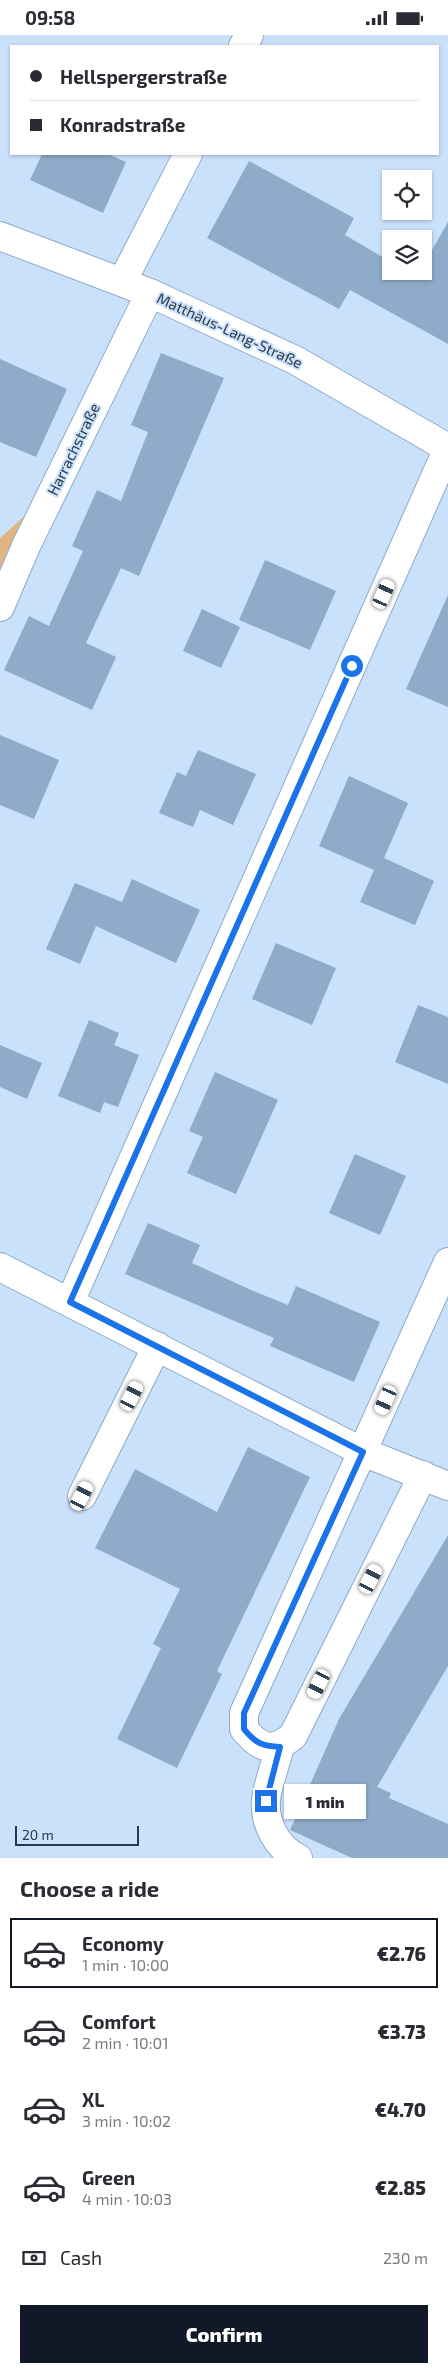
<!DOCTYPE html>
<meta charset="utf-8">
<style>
:root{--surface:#fff;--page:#f7f7f7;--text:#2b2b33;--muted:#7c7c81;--line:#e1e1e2;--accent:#111827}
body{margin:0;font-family:"Exo 2",sans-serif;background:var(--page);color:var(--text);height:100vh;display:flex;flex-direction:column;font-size:19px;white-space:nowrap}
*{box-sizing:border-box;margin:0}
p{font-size:16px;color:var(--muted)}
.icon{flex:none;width:28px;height:28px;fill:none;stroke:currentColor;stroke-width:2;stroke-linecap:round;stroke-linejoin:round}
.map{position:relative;height:1823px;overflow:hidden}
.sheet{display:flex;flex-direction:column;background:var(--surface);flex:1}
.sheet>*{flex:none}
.top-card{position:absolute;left:10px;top:10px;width:429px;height:110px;border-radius:0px;box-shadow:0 1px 4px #0004;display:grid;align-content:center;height:110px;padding:0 20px;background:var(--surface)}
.buttons{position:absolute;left:382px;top:135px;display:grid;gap:10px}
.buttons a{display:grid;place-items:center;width:50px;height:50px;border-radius:0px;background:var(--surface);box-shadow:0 1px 4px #0004;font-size:25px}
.scale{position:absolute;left:15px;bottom:12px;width:124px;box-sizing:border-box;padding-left:5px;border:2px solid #2c3845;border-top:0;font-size:14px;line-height:18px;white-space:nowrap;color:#2c3845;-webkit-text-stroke:4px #cae1fc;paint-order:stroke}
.end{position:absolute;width:22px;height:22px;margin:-11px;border:6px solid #1a73e8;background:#fff;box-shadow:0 0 0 2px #fff}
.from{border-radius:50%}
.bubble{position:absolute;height:35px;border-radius:0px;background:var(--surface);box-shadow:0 1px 4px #0004;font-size:16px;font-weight:800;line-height:35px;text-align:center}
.car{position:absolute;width:15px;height:30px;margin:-15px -8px;border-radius:6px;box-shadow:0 0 4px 1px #0007;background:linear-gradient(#fff 24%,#345 0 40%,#fff 0 76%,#345 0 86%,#fff 0)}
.top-card b{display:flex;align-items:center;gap:18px;height:48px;font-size:19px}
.top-card b+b{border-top:1px solid var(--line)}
.top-card i{width:12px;height:12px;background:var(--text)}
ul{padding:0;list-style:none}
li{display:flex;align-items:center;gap:15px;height:70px;margin:0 10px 8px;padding:0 10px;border:2px solid transparent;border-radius:0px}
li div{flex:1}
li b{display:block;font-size:19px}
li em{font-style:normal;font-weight:800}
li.active{border-color:var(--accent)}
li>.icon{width:45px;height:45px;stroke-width:1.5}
h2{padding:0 20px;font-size:22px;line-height:60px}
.pay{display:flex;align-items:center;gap:12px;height:55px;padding:0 20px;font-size:19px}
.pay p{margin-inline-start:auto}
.cta{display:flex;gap:10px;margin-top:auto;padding:10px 20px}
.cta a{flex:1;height:58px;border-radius:0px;background:var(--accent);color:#fff;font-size:20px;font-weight:800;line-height:58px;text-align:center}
.status{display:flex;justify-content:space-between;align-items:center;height:35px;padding:0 25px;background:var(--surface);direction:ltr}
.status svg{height:14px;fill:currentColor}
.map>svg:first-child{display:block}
.green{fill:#e0b582}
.building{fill:#8eabca}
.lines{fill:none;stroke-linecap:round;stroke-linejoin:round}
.minor-casing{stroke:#8eaac9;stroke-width:30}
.minor{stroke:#fff;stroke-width:28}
.route{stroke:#1a73e8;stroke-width:6}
.labels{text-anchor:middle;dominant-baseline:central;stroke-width:4;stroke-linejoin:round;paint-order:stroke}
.street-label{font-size:15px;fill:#2c3845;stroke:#cae1fc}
</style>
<div class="status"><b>09:58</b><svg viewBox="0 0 49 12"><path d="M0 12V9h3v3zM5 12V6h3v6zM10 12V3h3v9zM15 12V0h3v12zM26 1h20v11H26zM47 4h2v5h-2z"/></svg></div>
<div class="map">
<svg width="448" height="1823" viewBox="0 0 448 1823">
<rect width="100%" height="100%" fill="#cae1fc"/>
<path class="green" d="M30 476 0 540V503Z"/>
<path class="building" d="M42 119H108L126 127 103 178 30 145Z
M249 126 354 183 345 200 391 227V236H408L417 241 420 236H424V229L448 187V309L350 255 339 274 207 203Z
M161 318 224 343 139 541 121 533 86 608 116 622 92 675 4 635 29 581 49 591 83 516 72 511 97 455 121 466 148 397 131 390Z
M0 324 67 354 36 422 0 407Z
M265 525 336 556 310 615 239 585Z
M448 560V672L406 654Z
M202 574 240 592 221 633 183 616Z
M0 700 59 725 34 784 0 770Z
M198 715 256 739 233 790 200 775 193 792 159 778 177 737 186 741Z
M349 741 408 768 384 823 434 846 415 890 360 867 374 835 319 811Z
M132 844 200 875 176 928 96 891 80 929 46 914 75 848 122 867Z
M276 908 336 933 312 990 252 964Z
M418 970 448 982V1049L395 1027Z
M89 985 119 998 114 1010 139 1020 118 1072 104 1067 100 1078 58 1061Z
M0 1010 42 1028 27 1064 0 1052Z
M215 1037 278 1065 236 1159 187 1138 203 1102 189 1096Z
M355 1119 406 1141 380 1200 329 1178Z
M148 1188 200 1210 192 1228 251 1255 288 1270 296 1251 380 1287 354 1347 270 1311 274 1303 125 1239Z
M248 1412 310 1442 217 1636 222 1639 177 1733 117 1704 161 1613 153 1609 180 1554 95 1513 135 1434 217 1477Z
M448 1500V1631L377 1752 391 1758 389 1763 448 1789V1823H352L290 1795 339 1684Z"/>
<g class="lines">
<defs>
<path id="minor" d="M243 11 249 0
M0 201 150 258 295 325 448 413 70 1267
M122 247 188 119
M0 572 26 511 150 258
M0 1232 363 1417 448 1451
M423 1440 293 1701C272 1718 260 1714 244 1694V1678L448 1227
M82 1461 157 1311
M280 1711C276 1729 268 1747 266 1765 264 1788 277 1813 298 1823"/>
</defs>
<use href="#minor" class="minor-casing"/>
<use href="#minor" class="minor"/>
</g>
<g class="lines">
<path class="route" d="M266 1766 280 1712C262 1711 255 1708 244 1694V1678L363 1417 70 1267 352 631"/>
</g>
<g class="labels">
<g class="street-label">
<text transform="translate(230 295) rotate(25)">Matthäus-Lang-Straße</text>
<text transform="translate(73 414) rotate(-64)">Harrachstraße</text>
</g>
</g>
</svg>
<div class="buttons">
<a><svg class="icon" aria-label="locate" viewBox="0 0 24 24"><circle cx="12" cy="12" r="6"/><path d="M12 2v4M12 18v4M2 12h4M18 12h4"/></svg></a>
<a><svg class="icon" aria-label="layers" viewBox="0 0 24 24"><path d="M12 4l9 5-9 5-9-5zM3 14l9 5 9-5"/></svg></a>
</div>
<div class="scale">20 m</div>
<i class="end from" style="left:352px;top:631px"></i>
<i class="end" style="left:266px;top:1766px"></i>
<div class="bubble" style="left:284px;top:1749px;width:82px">1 min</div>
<i class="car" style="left:384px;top:559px;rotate:24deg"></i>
<i class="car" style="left:132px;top:1361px;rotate:27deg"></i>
<i class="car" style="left:386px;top:1365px;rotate:204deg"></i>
<i class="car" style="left:82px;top:1461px;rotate:27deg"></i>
<i class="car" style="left:371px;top:1544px;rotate:27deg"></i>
<i class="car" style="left:319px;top:1649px;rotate:206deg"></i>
<div class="top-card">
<b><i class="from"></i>Hellspergerstraße</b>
<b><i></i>Konradstraße</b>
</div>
</div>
<section class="sheet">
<h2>Choose a ride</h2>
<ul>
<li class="active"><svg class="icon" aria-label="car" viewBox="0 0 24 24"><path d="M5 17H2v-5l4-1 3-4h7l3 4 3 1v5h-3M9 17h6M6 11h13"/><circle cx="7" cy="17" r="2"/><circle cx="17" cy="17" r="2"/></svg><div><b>Economy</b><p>1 min · 10:00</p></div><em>€2.76</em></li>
<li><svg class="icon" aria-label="car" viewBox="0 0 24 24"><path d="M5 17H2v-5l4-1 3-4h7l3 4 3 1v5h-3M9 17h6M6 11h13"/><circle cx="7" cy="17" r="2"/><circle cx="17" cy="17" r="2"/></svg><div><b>Comfort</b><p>2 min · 10:01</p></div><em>€3.73</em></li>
<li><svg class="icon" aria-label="car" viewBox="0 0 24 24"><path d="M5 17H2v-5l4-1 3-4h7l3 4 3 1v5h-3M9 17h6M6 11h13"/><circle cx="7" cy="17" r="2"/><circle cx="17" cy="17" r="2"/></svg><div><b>XL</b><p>3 min · 10:02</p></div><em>€4.70</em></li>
<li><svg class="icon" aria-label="car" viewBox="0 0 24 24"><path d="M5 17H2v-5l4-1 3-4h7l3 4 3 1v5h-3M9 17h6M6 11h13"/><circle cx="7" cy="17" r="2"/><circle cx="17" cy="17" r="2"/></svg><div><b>Green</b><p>4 min · 10:03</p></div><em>€2.85</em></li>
</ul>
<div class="pay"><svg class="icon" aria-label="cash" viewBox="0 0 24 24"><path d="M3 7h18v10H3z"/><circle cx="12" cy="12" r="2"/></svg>Cash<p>230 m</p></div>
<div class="cta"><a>Confirm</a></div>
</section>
